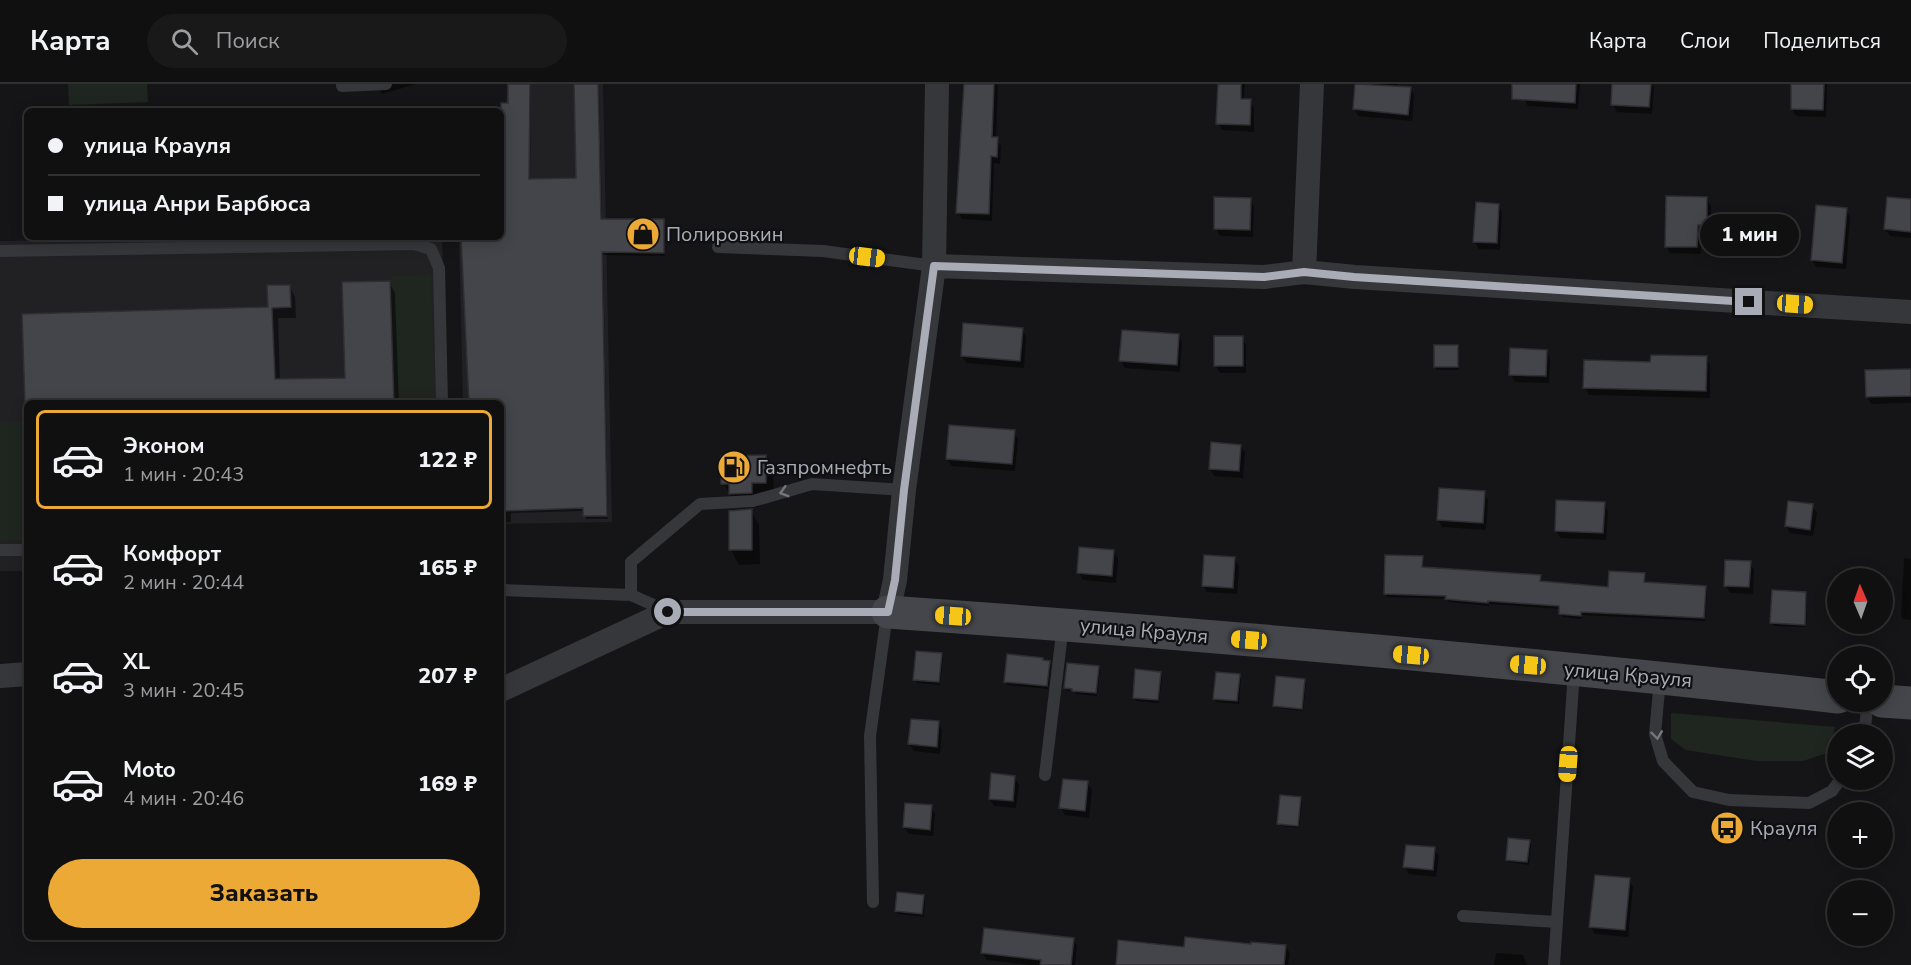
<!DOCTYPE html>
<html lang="ru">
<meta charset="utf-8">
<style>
:root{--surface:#101011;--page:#19191a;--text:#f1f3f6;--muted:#9c9d9f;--line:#303031;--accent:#eda936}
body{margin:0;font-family:"Nunito Sans",sans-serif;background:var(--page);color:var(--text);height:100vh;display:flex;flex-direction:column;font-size:22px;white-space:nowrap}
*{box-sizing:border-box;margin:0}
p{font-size:20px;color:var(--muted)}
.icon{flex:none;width:33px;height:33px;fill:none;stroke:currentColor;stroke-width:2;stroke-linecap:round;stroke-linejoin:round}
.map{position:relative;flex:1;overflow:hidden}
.panel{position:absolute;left:24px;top:316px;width:480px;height:540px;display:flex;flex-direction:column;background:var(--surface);border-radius:9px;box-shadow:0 3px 15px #0003,0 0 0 2px var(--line)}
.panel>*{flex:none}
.top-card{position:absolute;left:24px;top:24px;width:480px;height:132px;border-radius:9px;box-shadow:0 3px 15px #0003,0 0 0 2px var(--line);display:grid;align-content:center;height:132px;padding:0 24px;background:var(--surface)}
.needle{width:39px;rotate:358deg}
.controls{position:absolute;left:1827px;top:484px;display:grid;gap:12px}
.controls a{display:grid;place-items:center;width:66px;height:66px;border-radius:50%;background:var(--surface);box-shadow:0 3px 15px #0003,0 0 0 2px var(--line);font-size:30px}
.end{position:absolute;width:27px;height:27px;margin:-14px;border:8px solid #a7acb6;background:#111;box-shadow:0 0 0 3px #111}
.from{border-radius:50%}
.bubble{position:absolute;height:42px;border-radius:21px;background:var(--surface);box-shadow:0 3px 15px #0003,0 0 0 2px var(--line);font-size:20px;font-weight:800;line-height:42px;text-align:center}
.car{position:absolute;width:18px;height:36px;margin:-18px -9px;border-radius:8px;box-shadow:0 0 4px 2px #0007;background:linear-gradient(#f5c518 24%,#345 0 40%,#f5c518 0 76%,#345 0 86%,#f5c518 0)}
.top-card b{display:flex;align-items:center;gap:21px;height:57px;font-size:22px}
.top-card b+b{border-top:2px solid var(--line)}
.top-card i{width:15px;height:15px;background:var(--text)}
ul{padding:10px 0 0;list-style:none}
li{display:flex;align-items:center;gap:18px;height:99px;margin:0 12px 9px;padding:0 12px;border:3px solid transparent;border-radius:9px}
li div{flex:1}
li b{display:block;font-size:22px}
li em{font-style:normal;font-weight:800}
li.current{border-color:var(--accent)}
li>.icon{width:54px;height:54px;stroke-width:1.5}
.cta{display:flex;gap:12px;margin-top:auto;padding:12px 24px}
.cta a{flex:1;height:69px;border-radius:36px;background:var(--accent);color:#111;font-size:24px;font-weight:800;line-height:69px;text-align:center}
header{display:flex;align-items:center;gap:36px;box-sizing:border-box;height:84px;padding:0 30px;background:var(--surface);border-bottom:2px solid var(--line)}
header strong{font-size:28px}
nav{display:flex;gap:33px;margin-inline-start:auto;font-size:21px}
.search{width:420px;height:54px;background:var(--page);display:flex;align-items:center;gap:15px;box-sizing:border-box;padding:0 21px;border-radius:33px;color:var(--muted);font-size:22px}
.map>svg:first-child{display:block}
.built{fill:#212124}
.green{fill:#1f2620}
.shadow{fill:#0007}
.building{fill:#44454a;stroke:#2f2f33;stroke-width:1.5}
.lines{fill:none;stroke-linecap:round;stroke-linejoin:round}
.lane{stroke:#36373b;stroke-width:12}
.street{stroke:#36373b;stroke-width:24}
.secondary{stroke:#44464b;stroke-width:33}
.oneway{stroke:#74777f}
.route{stroke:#a7acb6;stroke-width:8}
.labels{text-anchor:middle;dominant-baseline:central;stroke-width:4.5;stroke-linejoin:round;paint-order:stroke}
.poi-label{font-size:20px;fill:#a7acb6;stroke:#101012;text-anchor:start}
.street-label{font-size:20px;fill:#a7acb6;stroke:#101012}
</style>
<header>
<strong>Карта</strong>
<div class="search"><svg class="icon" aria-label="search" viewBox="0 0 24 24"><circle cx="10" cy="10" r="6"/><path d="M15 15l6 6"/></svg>Поиск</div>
<nav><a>Карта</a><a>Слои</a><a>Поделиться</a></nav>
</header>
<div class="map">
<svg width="1911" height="881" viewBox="0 0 1911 881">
<rect width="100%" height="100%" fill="#151517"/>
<path class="built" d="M507 0H603L612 438 501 440V320L463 319 459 153H501V69L505 68Z
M312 153H442L447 319 27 320V487H0V157Z"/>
<path class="green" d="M68 0H147L148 18 69 21Z
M431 191 435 319H396L391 192Z
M0 338H27V456L0 457Z
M1671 629 1835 643 1830 668 1803 677H1756L1686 666 1671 655Z"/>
<path class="shadow" d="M377 0H416L382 10Z
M509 0H531L530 97 578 96 576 0H599L602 137H663L665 140V172L603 171 608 435H586L584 427 511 429V438L501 439V320L463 153H501V80H508Z
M965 0H996L998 2 996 55 1001 62 1000 80 994 79 992 137 962 135 958 128Z
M1220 0H1245L1244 17H1250L1254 24V48L1222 46 1218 39Z
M1357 0H1397L1399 3 1410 4 1414 11 1412 37 1358 32 1354 24Z
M1524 0H1580L1578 25 1528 22 1524 15Z
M1614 0H1652L1654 4 1652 30 1617 28 1613 20Z
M1793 0H1827L1826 33 1796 32 1792 25Z
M1706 114 1711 122 1710 147H1701V170L1670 169 1666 162Z
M1250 116 1254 123 1253 153 1220 152 1216 144Z
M1911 116V154L1890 152 1885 145Z
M1498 121 1502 128 1500 166 1479 165 1475 158Z
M1846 126 1850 133 1846 185 1816 183 1812 176Z
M355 153H392V159L359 160Z
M389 198 395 209 399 320H27V323L24 231 269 224 289 202 295 213 296 234H278L280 297 347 295Z
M1022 245 1026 253 1024 284 966 279 962 272Z
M1178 251 1182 258 1180 288 1125 284 1121 277Z
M1242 253 1246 261V289H1220L1216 282Z
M1457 262 1459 265V286H1437L1435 283Z
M1546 267 1550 275 1549 299 1515 298 1511 290Z
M1706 273 1710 281V314L1589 311 1585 303 1652 279Z
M1911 286V319L1871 320 1867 312Z
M1014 348 1018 355 1015 387 952 382 947 375Z
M1241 362 1245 369 1243 394 1214 392 1210 385Z
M765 373 773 387 774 413H759V423L739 424 723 399Z
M1484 409 1488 416 1486 446 1442 443 1438 435Z
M1604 420 1608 427 1606 456 1561 454 1556 447Z
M1812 422 1817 429 1813 452 1790 449 1786 442Z
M751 427 759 441 760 480 739 481 731 466Z
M1114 467 1118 475 1116 499 1083 496 1079 489Z
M1422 473 1423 485 1540 492 1542 498 1609 504 1644 491 1645 500 1705 504 1707 507 1705 537 1582 531V535L1562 533 1561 525 1489 520V522L1449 518 1447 515 1387 513 1385 510Z
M1904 474 1911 475V536L1903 535 1901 532Z
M1235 475 1239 482 1237 510 1207 508 1203 501Z
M1750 479 1754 486 1753 510 1730 509 1726 502Z
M1805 509 1807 512 1806 543 1774 542 1772 539Z
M941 571 943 574 940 601 917 599 915 596Z
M1044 578H1049L1051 582 1048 605 1007 601 1006 598Z
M1098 583 1100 586 1097 612 1076 610 1074 607H1067L1065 603Z
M1160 589 1162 593 1159 619 1136 617 1134 613Z
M1239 592 1241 595 1239 620 1216 618 1214 614Z
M1304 596 1306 599 1303 627 1276 624 1275 621Z
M938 639 942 646 940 670 914 667 909 660Z
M1014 693 1019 701 1016 724 994 722 990 715Z
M1087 699 1092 706 1089 734 1065 731 1061 724Z
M1300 715 1302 718 1299 744 1281 742 1279 739Z
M931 723 935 730 933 752 909 750 904 743Z
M1529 757 1531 760 1529 781 1509 778 1508 775Z
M1434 765 1439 772 1436 793 1409 790 1405 783Z
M1629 796 1633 803 1628 853 1595 850 1591 843Z
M923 812 925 815 924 833 898 830 897 827Z
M1073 855 1077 862 1075 881H1031L987 876 983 869Z
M1252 862H1286L1290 870 1288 881H1117L1185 864Z
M1496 869 1523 871 1527 881H1494Z"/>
<path class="building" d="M508 0H530L529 95 576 94 574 0H598L601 135H664V169L602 168 607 432H583V424L501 427V320H469L461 153H501V19H508Z
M964 0H994L992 53H998L997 73 991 72 989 130 956 129Z
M1218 0H1241V15H1251L1250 41 1216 40Z
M1355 0 1411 3 1408 31 1353 25Z
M1512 0H1576L1575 19 1512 15Z
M1612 0H1651L1649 23 1611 21Z
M1791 0H1824L1823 26 1791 25Z
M1666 112 1707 113V141H1698L1697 163H1665Z
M1214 113 1251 114 1250 146 1214 145Z
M1887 113 1911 115V148L1884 145Z
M1476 118 1499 120 1497 159 1473 158Z
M1816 121 1847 124 1842 179 1811 176Z
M390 197 394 320H346V316L275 317V320H25L22 230 268 223 267 201H290L291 223 272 224 275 295 345 294 342 198Z
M963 239 1023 244 1020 277 961 272Z
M1122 246 1179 250 1177 281 1119 277Z
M1214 252H1243V282H1214Z
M1434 261H1458V283H1434Z
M1510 264 1547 266 1546 292 1509 291Z
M1651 271 1707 272 1706 307 1583 304 1584 276 1650 278Z
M1911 285V312L1866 313 1865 286Z
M949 341 1015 346 1012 380 946 375Z
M1211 358 1241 361 1239 387 1209 385Z
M766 371V399H752V409L729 410V400H721V372Z
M1439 404 1485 407 1483 439 1437 436Z
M1556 416 1605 418 1603 449 1555 447Z
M1788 417 1813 420 1810 446 1785 442Z
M752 425V466H729V427Z
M1079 463 1114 466 1112 492 1077 489Z
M1204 471 1235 473 1233 504 1202 502Z
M1385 471 1423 472 1422 483 1541 491 1540 497 1608 503 1609 487 1645 489 1644 498 1706 502 1704 534 1581 528V532L1559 530V522L1488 517V519L1445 515 1446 512 1384 510Z
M1725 476 1751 477 1749 503 1724 502Z
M1772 506 1806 508 1805 541 1770 539Z
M916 567 942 569 939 598 913 596Z
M1007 570 1043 574V576L1050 577 1047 602 1004 598Z
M1067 579 1099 582 1096 609 1072 607V605L1064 604Z
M1135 585 1161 588 1158 616 1133 614Z
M1216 588 1240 590 1237 617 1213 615Z
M1276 592 1305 595 1302 625 1273 622Z
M911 635 939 637 937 663 908 660Z
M991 689 1015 692 1013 717 989 715Z
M1063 695 1088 697 1085 727 1059 724Z
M1280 711 1301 713 1298 742 1277 740Z
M905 719 932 721 930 746 903 743Z
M1508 754 1530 756 1527 778 1506 776Z
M1406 761 1435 763 1433 786 1403 783Z
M1595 791 1630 794 1625 846 1589 843Z
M897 808 924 811 922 830 895 827Z
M984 844 1074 854 1071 881H1040L1041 876 981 869Z
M1185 853 1251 860V858L1286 861 1284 881H1116L1118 856 1184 863Z"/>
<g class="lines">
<path class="lane" d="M342 0V2L386 0
M718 163 823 167 934 182
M0 167 414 160 431 165 439 184 442 320
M0 466H27
M501 506 631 511 667 527
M631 511V478L700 420 753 417 812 400 904 406
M1660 595 1655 650 1663 677 1693 708 1729 716 1809 719 1832 707 1840 696
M1864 651 1868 618
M1045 691 1063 541
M873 818 870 652 887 530
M1463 832 1557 838
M1554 881 1574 587"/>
<path class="street" d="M934 182 1264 193 1304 188 1355 193 1911 228
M1304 188 1312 0
M0 592 27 590
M501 606 668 528H888L895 496 904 406 934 182 937 0"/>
<path class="secondary" d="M888 528C1205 550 1522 578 1838 613
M1882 617 1911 619"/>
</g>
<defs><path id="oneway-chevron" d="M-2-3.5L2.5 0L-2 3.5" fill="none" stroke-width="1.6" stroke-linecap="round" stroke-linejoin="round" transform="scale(1.5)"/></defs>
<g class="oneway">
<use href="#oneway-chevron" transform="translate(784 408) rotate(164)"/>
<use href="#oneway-chevron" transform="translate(1657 651) rotate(83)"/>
</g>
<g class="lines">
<path class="route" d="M668 528H888L895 496 904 406 934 182 1264 193 1304 188 1354 193 1749 218"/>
</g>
<defs>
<symbol id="shop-disc" viewBox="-11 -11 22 22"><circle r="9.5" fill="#eda936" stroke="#101012"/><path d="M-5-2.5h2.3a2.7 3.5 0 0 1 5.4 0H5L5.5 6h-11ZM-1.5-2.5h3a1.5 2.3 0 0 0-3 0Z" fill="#111"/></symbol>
<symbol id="fuel-disc" viewBox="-11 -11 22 22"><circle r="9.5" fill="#eda936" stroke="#101012"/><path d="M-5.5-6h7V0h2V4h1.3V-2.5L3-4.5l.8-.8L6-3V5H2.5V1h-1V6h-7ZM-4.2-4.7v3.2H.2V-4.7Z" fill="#111"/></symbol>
<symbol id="bus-disc" viewBox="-11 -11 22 22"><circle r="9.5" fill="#eda936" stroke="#101012"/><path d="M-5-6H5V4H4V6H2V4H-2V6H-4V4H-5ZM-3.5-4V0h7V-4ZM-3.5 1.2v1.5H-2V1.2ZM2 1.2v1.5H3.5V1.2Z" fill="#111"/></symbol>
</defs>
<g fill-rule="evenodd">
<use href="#shop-disc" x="624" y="131" width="38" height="38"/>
<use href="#fuel-disc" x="715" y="364" width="38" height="38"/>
<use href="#bus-disc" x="1708" y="725" width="38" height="38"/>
</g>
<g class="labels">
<g class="poi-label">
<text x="666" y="150">Полировкин</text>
<text x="757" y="383">Газпромнефть</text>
<text x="1750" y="744">Крауля</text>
</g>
<g class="street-label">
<text transform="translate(1144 547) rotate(5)">улица Крауля</text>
<text transform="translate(1628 591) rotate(5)">улица Крауля</text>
</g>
</g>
</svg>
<div class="controls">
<a><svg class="needle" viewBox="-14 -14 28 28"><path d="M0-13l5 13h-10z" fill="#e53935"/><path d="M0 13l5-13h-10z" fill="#9c9d9f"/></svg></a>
<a><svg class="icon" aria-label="locate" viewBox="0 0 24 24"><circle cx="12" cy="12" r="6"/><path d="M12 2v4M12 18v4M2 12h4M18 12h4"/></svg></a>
<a><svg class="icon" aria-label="layers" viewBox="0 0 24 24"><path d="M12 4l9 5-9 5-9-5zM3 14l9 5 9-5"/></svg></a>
<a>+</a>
<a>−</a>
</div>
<i class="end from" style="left:668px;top:528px"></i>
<i class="end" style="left:1749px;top:218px"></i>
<div class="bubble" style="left:1700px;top:130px;width:99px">1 мин</div>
<i class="car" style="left:867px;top:173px;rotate:97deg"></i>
<i class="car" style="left:1795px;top:220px;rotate:94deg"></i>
<i class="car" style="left:953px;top:532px;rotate:274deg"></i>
<i class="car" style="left:1249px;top:556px;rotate:275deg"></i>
<i class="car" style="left:1411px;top:571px;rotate:275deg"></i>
<i class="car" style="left:1528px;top:581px;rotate:275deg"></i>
<i class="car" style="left:1568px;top:680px;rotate:184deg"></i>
<div class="top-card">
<b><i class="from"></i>улица Крауля</b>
<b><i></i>улица Анри Барбюса</b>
</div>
<section class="panel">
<ul>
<li class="current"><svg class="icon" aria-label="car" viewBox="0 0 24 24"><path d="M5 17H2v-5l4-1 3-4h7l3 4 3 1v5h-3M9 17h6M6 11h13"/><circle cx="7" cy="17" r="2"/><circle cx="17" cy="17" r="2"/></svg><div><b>Эконом</b><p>1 мин · 20:43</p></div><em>122 ₽</em></li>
<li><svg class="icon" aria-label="car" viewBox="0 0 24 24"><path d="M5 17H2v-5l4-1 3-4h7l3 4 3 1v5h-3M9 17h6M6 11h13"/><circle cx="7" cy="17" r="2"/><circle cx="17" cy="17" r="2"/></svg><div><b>Комфорт</b><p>2 мин · 20:44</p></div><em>165 ₽</em></li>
<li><svg class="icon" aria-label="car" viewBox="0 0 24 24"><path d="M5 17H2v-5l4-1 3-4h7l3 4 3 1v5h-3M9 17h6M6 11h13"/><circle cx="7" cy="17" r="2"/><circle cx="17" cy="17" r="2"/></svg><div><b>XL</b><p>3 мин · 20:45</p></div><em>207 ₽</em></li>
<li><svg class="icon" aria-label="car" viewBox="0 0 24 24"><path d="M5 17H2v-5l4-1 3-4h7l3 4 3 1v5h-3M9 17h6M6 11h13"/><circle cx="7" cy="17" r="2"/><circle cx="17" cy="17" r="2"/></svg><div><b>Moto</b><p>4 мин · 20:46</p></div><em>169 ₽</em></li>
</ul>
<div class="cta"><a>Заказать</a></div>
</section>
</div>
